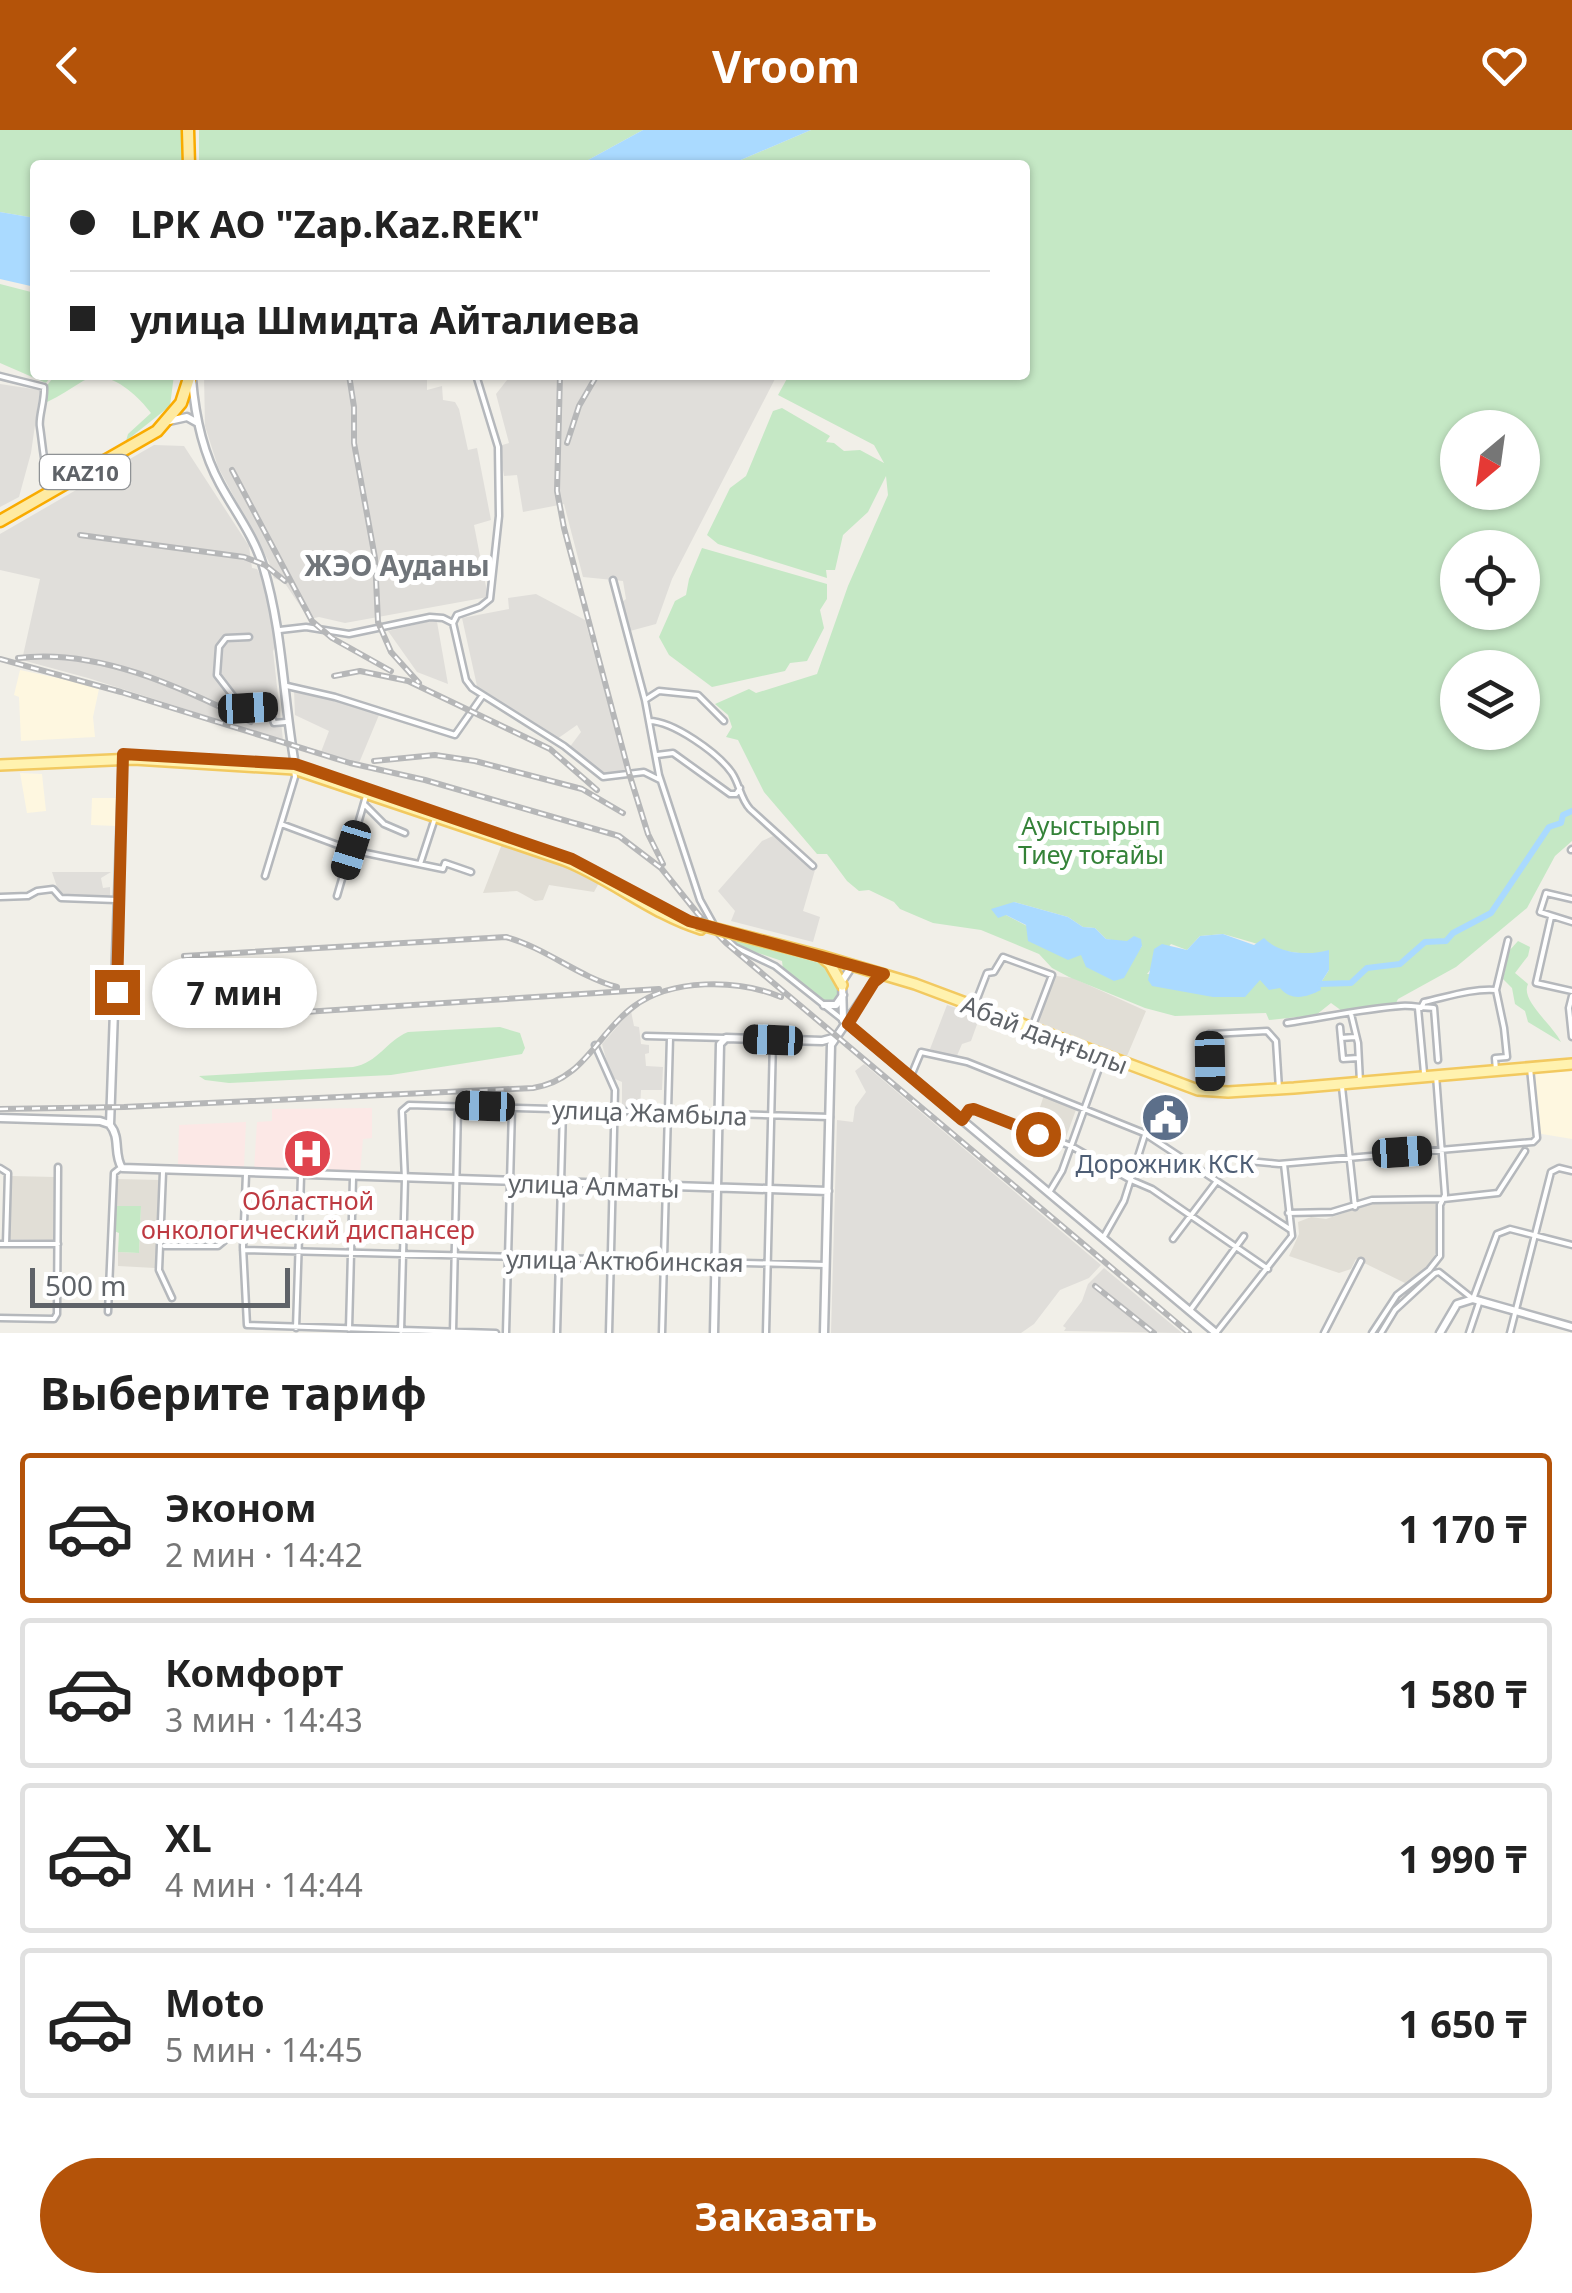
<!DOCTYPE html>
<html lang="ru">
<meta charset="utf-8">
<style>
:root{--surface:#fff;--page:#f2f2f2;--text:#222;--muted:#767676;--line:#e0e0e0;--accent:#b45309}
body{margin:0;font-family:"Noto Sans",sans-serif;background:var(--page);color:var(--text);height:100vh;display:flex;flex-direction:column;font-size:38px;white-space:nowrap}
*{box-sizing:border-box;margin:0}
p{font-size:32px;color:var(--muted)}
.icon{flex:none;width:55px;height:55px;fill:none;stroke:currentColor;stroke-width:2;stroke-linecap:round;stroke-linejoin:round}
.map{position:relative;height:1203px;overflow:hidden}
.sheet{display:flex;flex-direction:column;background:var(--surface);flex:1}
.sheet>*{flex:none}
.guide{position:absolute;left:30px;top:30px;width:1000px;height:220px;border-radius:10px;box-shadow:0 2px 8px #0004;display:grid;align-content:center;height:220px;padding:0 40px;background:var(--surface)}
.needle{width:65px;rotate:209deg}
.tools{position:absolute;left:1440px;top:280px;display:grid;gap:20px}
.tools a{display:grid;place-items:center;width:100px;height:100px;border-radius:50%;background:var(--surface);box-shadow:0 2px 8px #0004;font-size:50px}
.scale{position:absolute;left:30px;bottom:25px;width:260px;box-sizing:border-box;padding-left:10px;border:5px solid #5f6368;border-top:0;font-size:28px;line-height:35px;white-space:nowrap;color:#5f6368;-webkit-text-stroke:8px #fff;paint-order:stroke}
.end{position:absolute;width:45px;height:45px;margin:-22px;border:12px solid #b45309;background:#fff;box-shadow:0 0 0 5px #fff}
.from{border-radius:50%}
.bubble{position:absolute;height:70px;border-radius:35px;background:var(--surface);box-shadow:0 2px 8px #0004;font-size:32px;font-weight:700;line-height:70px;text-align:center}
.car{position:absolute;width:30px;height:60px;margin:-30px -15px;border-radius:12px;box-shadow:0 0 8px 2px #0007;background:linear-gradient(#222 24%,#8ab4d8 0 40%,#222 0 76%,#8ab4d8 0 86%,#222 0)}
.guide b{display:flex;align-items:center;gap:35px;height:95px;font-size:38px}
.guide b+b{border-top:2px solid var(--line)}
.guide i{width:25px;height:25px;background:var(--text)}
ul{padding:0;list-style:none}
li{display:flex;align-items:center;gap:30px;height:150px;margin:0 20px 15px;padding:0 20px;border:5px solid var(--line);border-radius:10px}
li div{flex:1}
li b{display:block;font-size:38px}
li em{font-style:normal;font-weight:700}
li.active{border-color:var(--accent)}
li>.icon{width:90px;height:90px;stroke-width:1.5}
h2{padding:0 40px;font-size:45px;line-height:120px}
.primary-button{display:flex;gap:20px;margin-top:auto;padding:20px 40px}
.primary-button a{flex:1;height:115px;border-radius:60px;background:var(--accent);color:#fff;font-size:40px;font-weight:700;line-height:115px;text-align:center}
header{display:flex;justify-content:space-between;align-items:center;height:130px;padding:0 40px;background:var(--accent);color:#fff;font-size:45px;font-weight:700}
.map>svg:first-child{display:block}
.commercial{fill:#fef7e0}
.industrial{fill:#e0deda}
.education{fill:#e1ded6}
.medical{fill:#fce8e6}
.green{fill:#c5e8c5;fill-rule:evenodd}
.water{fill:#aadaff}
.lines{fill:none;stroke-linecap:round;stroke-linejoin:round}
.river{stroke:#aadaff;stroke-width:6}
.minor-casing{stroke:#b5b8bc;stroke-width:9}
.tertiary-casing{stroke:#b5b8bc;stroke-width:11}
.primary-casing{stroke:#f2c960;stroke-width:14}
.trunk-casing{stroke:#f9ab00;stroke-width:15}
.minor{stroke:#fff;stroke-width:4}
.tertiary{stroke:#fff;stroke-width:6}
.primary{stroke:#fff2af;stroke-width:9}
.trunk{stroke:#feeaa1;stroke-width:10}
.rail-casing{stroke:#b6b7b8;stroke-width:6}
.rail{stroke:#fff;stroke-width:2.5;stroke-dasharray:8;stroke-linecap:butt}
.primary-bridge-casing{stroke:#f2c960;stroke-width:14;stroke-linecap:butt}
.primary-bridge{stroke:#fff2af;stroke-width:9}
.route{stroke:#b45309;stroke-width:12}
.labels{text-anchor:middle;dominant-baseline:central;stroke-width:10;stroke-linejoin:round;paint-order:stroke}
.shield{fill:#fff;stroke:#8f9295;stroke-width:2.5}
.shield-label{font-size:22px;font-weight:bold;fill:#5f6368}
.park-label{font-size:25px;fill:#348238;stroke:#fff}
.street-label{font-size:25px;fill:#5f6368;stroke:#fff}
.service-label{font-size:25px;fill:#4e5e75;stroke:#fff}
.health-label{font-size:25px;fill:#be3a42;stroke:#fff}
.neighbourhood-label{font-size:28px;font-weight:bold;fill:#70757a;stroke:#fff}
</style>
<header><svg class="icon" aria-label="back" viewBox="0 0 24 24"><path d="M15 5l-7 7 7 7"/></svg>Vroom<svg class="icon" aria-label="heart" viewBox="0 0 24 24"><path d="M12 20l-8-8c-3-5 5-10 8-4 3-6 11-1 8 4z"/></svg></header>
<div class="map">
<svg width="1572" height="1203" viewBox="0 0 1572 1203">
<rect width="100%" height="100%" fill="#f1efe8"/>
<path class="commercial" d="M20 540 96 556 99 559 93 587 95 607 21 611 19 567 14 565Z
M20 643 42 644 46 681 27 683Z
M92 668H116V696L91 695Z
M1572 934V1009L1536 1003 1530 938Z"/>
<path class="industrial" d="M204 245H427V260L442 256 443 270 455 272 459 279 468 320 477 318 491 390 474 395 488 467 345 493 319 487 309 489 284 452 274 448 269 432 218 337 205 296Z
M511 245H777L672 449 656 494 630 501 622 472 626 469 623 451 583 447 564 374 523 382 517 345 504 346 499 316 509 313 496 264Z
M0 254 40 260 31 323 19 367 0 377Z
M154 315 184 316 249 416 252 438 257 439 265 454 278 512 273 521 283 610 88 548 22 530 40 449 0 440V404Z
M536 464 585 490 626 639 605 646 569 618 581 602 577 595 557 609 477 556 462 488 509 479 508 468Z
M435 490 437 492 448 554 417 542 388 501Z
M294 560 338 570 379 585 359 633 321 622 329 601 295 585Z
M773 706 815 740 803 781 820 787 813 812 731 791 735 781 718 761 762 711Z
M52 742H111L101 748 103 758 110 757V768L60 766Z
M947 875 980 886 971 911 962 914 956 928 930 919Z
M631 881 634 896 639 897 641 914 649 915V923L645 924 646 936 663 937 662 960H641L640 978 622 977V952L611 947 602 914Z
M864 934 1101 1135 1089 1148 1060 1160 1034 1194 1021 1203H831L837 990 853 992 855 977 866 962 855 941Z
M1104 1138 1182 1203 1064 1201 1066 1198 1063 1196 1082 1171 1088 1154Z"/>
<path class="education" d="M502 714 569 737 600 751 594 762 549 755 543 770 535 771 517 761 483 763Z
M1056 846 1073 848 1146 881 1127 926 1037 892Z
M1044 965 1077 977 1065 1010 1033 998Z
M12 1046 55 1047 54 1110 8 1109Z
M116 1049 160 1050 155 1138 118 1136V1122L139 1123 141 1076H115Z
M1437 1071 1438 1119 1429 1137 1407 1154 1356 1129 1351 1139 1339 1143 1289 1126 1299 1104 1298 1092 1311 1087 1326 1089 1376 1072Z"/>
<path class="medical" d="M372 978V1008L363 1009 360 1042 254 1040 257 992 272 991V979Z
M246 992 244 1037 178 1034 179 995Z"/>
<path class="green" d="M0 0H182V35H35V88L0 82Z
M199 0H643L579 35H199Z
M811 0H1572V711L1555 726 1527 778 1456 837 1398 869 1395 875 1342 881 1331 873 1316 885 1269 890 1266 883 1175 886 1145 878 1069 847 1052 838 1039 824 981 800 933 793 900 779 894 772 869 760 859 761 847 751 827 724H817L764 662 738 610 726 607 732 597 728 585 715 574 749 559 756 563 817 544 848 456 888 365 886 346 868 382 843 405 835 440H826L827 448 718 414 707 405 730 358 746 346 773 281 782 278 830 306 826 312 834 313 844 321 860 320 884 333 874 315 778 265 789 245H1025V35H729ZM1458 298H1522V362H1458ZM1458 418H1522V482H1458ZM1458 538H1522V602H1458ZM1014 772 1068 787 1083 797 1095 798 1106 809 1142 816 1137 823 1082 825 1006 785ZM1223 804C1255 812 1296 830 1328 821L1329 840 1320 854 1281 857 1260 850 1147 844 1171 814 1187 820 1200 806Z
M0 154 35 163V245H52L46 253 0 233Z
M55 245H174L170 276 126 311 128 304 151 283C136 264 108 237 83 251 71 258 60 266 47 272L45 258Z
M702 418 827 454V469L820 480 824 498 807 531 790 533 785 541 712 557 669 525 659 507 675 471 686 465 689 449Z
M732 809 823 834C836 844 843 859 834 873H826L783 839 782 831 740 817Z
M1518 811 1530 817 1528 826 1515 843 1528 854C1520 870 1552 894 1561 912L1528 892 1525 881 1515 874 1512 858 1503 849 1509 821Z
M500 897 520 903 525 918 522 924 391 945 229 953 205 950 199 946 353 937C378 933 386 911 408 902Z
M115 1076H141L139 1123 118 1122 119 1103 114 1101Z"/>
<path class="water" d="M643 0H811L729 35H579Z
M0 82 35 88V157L0 149Z
M1014 772 1068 787 1083 797 1095 798 1106 809 1127 811 1134 806 1141 809 1142 816 1124 848 1114 851 1086 837 1081 825 1068 830 1028 811 1026 795 1006 785 998 788 991 779Z
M1223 804 1254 815 1264 808C1279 824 1309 826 1329 820V840L1320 854 1321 860C1307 867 1292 872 1280 858L1269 860 1260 850 1245 867H1213L1152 856 1148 850 1154 819 1162 814 1187 820 1200 806Z"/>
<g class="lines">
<path class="river" d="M1320 854 1351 853 1367 838 1400 834 1425 812 1446 811 1453 803 1491 783 1549 697 1561 693 1563 685 1572 681"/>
<defs>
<path id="minor" d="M0 246 44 257C45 271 38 288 40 297 43 317 44 342 53 360
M613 450 645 570 659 645 700 770 715 797
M453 493 457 485 480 477 490 469 499 386 498 317 476 245
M280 500 306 497 349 504 430 487 443 488 453 493 466 550 472 558 564 616 603 647 644 642 660 650
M249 507 226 508 219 517 217 545 240 575 269 577 274 593 286 592
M287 556 335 567 455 605 483 565
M645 570 659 561 698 565 724 591
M649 591C673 591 718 623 732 643 740 655 740 668 750 679L813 736
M657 625 673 623 730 664H736L740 658
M364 674 384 694 405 703
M281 694 351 720 443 739 445 733 471 742
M1571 720 1572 719
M420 734 437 682
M265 746 295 647 294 639
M337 766 366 666
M0 767 28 766 37 761 53 759 61 768 116 770
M1572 769 1546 763 1540 782 1572 792
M1551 787 1536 853 1572 861
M721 804 735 817 775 836 843 890
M1572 866 1569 878 1572 907
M975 874 987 843 994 842 1003 827 1052 845 1033 895
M1418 878 1424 943
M1421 878 1424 872C1447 867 1473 858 1496 860
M1351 884 1358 913 1360 952
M1287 893C1326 887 1363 879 1401 876 1412 875 1422 878 1434 878L1438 930
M1340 897 1341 908 1355 907
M1209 904 1211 959
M1212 904 1267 901 1276 911 1279 959
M646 906 726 908
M1341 908 1343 929 1358 928
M595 915 615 960 609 1203
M1496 940 1495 928 1507 927 1504 898 1496 860 1508 810
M911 946 921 922 967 932 1144 1003 1291 1100
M1342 957 1355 1077
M962 990 969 980 974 979 1071 1016 1131 1050 1152 1059 1268 1139
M1248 1031 1279 1034 1533 1012 1537 1008 1530 938
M0 1038 8 1043 6 1114
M163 1042 159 1140 172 1168
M246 1044 243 1117 247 1195 496 1203
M1050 1061 1062 1041 1103 927
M1288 1083 1332 1082 1372 1070 1443 1069 1498 1063 1525 1021
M1103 1108 1124 1071 1148 995
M1173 1109 1217 1051
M0 1114H58
M164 1116H218L224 1111 225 1102 245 1101
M243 1120 826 1135
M1191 1179 1244 1106
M108 1182 114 1043 119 1039
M0 1188 54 1189 57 1184 58 1037
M296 1198 301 1046
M349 1199 353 1048
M401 1201 405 1049 402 981 409 975 830 987
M453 1202 458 977
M506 1203 512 978
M557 1203 563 979
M662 1203 670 907
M766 1203 773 910
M1216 1203 1292 1106 1284 1034
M1324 1203 1361 1131
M1372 1203 1397 1165 1429 1140 1440 1126V1075L1445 1065 1436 945
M1381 1203 1395 1180 1435 1143 1439 1142 1473 1169 1497 1104 1510 1099 1572 1115
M1469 1203 1480 1170
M1510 1203 1551 1042 1559 1038 1572 1041"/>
<path id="tertiary" d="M192 249C195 286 202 321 220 354 234 380 254 406 263 436 283 501 283 568 295 635
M169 291 187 287 196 292
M123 624 110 995C121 1008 113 1024 122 1038L828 1061
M824 875H836L843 865
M843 890 1216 1203
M843 890 842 851 852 836
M0 988 100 991 109 994
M714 1203 720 914 726 908 822 911 833 908
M824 1203 831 915 873 853 883 845
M1440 1203 1457 1174 1473 1169 1572 1197"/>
<path id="primary" d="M0 635 134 629 294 639 564 730C612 749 652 784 701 799
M821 826 915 854 1198 960 1228 962 1294 958 1572 934
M823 828 830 834 842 855"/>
<path id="trunk" d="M188 0 189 35
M0 391 157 301 181 273 190 245"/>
</defs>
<use href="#minor" class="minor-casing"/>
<use href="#tertiary" class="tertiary-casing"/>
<use href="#primary" class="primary-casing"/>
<use href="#trunk" class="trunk-casing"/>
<use href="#minor" class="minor"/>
<use href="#tertiary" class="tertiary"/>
<use href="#primary" class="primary"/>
<use href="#trunk" class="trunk"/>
<defs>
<path id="rail" d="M349 245 354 277V313L375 428 378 492 391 522 419 553
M560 245 557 361 564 398 629 643 648 704 663 734
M567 313 579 276 597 245
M232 340 312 491 332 508 391 541
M80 405 244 427 265 435 285 451
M18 528C97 518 181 557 251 592
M0 529 121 562 350 633 425 650 619 706 661 738 698 784 726 813 1189 1203
M334 546 360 541 408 551 550 619 597 660
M374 631 435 625 475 631 582 659 623 683
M184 826 506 807C546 818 577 846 617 857
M180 890 659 859
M0 979 124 977 533 958C584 950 596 905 633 877 671 848 738 849 781 867
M1095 1156 1154 1203"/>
</defs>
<use href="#rail" class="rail-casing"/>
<use href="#rail" class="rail"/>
<defs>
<path id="primary-bridge" d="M697 794 821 826"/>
</defs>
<use href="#primary-bridge" class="primary-bridge-casing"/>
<use href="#primary-bridge" class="primary-bridge"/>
</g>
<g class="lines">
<path class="route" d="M117 862 123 624 295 634 310 639 572 729 689 791 884 844 874 852 848 894 962 990 969 980 974 979 1038 1004"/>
</g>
<defs>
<symbol id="civic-disc" viewBox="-11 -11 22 22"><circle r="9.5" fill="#5c6f8a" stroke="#fff"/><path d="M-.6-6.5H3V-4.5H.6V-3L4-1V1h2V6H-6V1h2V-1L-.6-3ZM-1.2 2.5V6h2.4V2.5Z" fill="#fff"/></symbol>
<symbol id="hospital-disc" viewBox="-11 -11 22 22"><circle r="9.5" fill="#e0444e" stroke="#fff"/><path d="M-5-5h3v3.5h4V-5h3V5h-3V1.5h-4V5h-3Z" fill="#fff"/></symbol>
</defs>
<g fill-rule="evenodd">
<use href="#civic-disc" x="1138" y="960" width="55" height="55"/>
<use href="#hospital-disc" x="280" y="996" width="55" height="55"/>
</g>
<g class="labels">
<rect class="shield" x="40" y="325" width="90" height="34" rx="8"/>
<g class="shield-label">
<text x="85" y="342">KAZ10</text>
</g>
<g class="park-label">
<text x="1091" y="695">Ауыстырып<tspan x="1091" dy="29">Тиеу тоғайы</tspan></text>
</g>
<g class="street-label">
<text transform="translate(1045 904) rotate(21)">Абай даңғылы</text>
<text transform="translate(650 982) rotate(2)">улица Жамбыла</text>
<text transform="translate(594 1055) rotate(2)">улица Алматы</text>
<text transform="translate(625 1130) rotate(1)">улица Актюбинская</text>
</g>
<g class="service-label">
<text x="1165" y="1033">Дорожник КСК</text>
</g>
<g class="health-label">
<text x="308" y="1070">Областной<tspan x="308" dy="29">онкологический диспансер</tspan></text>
</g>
<g class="neighbourhood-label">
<text x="397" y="435">ЖЭО Ауданы</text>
</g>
</g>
</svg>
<div class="tools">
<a><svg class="needle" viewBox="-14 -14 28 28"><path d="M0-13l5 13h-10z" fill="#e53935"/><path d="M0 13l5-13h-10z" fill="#767676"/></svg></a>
<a><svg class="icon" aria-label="locate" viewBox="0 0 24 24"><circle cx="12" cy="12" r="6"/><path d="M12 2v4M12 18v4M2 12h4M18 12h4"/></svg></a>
<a><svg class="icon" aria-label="layers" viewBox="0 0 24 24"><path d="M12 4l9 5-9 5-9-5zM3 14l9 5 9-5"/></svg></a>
</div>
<div class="scale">500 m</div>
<i class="end from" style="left:1038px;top:1004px"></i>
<i class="end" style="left:117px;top:862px"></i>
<div class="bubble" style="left:152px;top:828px;width:165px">7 мин</div>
<i class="car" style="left:248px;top:578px;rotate:87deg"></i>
<i class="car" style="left:351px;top:720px;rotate:197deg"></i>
<i class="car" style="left:773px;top:910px;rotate:272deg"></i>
<i class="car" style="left:1210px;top:931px;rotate:179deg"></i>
<i class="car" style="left:485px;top:976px;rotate:272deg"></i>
<i class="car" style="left:1402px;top:1022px;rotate:86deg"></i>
<div class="guide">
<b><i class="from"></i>LPK AO &quot;Zap.Kaz.REK&quot;</b>
<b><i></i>улица Шмидта Айталиева</b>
</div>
</div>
<section class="sheet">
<h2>Выберите тариф</h2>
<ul>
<li class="active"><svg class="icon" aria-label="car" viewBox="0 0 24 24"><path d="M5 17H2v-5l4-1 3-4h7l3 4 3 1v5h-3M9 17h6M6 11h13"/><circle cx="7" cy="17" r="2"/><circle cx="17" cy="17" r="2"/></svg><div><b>Эконом</b><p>2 мин · 14:42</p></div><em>1 170 ₸</em></li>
<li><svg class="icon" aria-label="car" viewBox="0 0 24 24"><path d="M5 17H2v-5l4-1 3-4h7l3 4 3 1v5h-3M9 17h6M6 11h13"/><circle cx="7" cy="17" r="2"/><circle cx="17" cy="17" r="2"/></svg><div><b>Комфорт</b><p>3 мин · 14:43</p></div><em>1 580 ₸</em></li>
<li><svg class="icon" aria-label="car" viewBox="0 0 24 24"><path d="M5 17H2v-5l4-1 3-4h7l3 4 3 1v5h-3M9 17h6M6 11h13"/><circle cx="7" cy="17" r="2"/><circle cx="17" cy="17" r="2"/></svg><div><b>XL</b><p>4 мин · 14:44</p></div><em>1 990 ₸</em></li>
<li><svg class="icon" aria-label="car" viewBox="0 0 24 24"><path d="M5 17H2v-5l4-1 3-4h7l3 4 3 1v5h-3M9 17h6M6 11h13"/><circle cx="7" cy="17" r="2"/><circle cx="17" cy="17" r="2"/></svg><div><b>Moto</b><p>5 мин · 14:45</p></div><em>1 650 ₸</em></li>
</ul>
<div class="primary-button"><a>Заказать</a></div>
</section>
